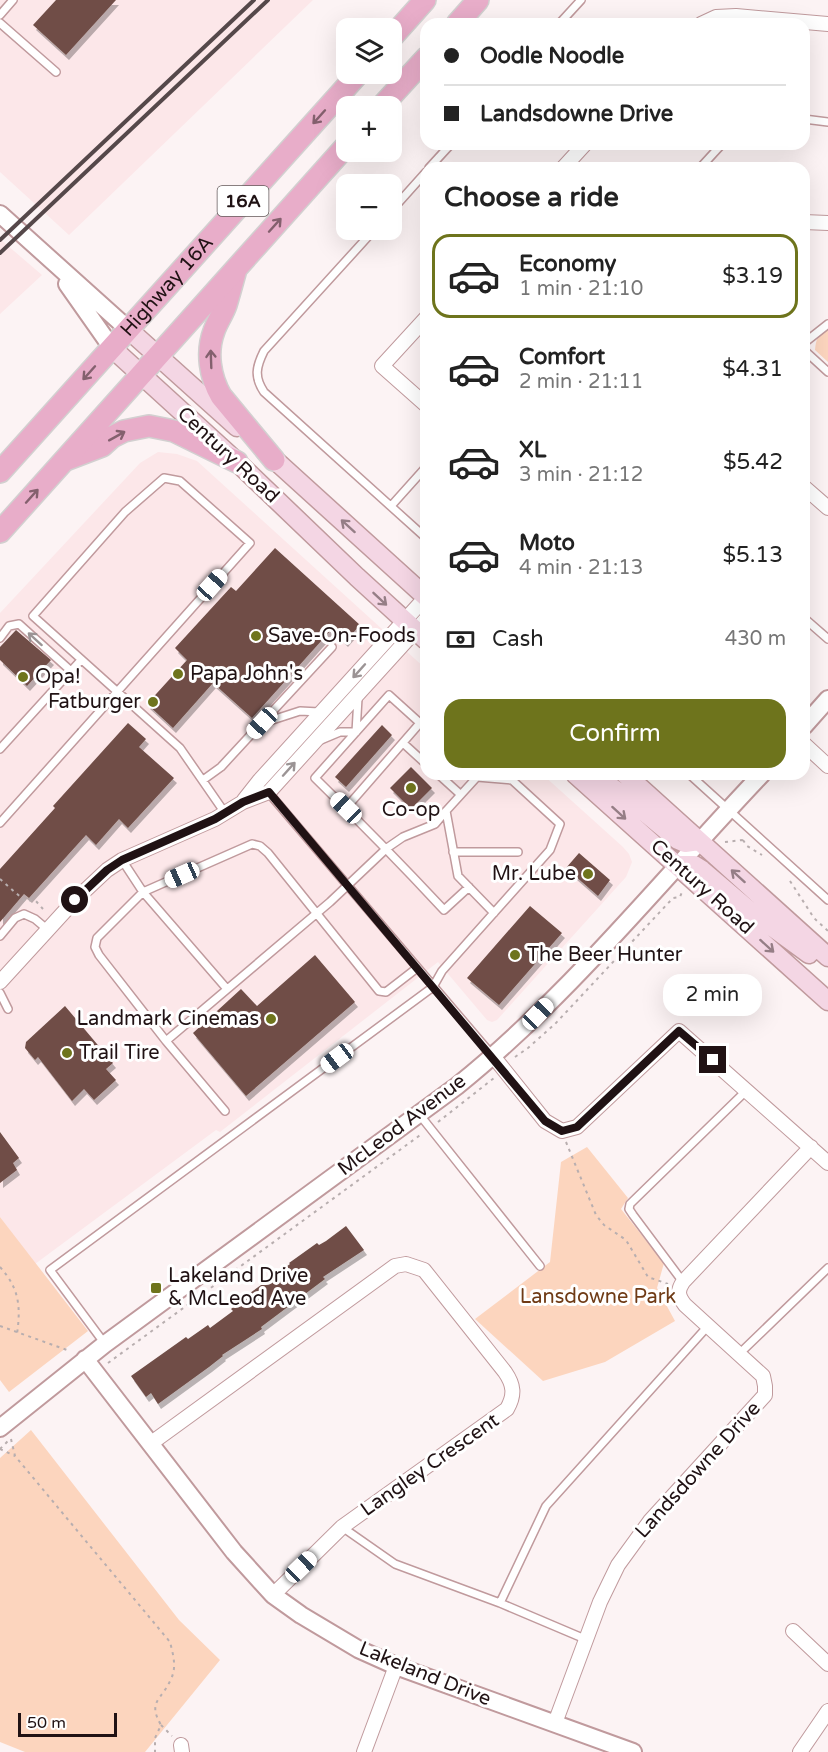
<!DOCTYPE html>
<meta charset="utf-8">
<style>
:root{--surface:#fff;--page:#f2f2f2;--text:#222;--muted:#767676;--line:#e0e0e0;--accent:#6e741c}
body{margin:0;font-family:"Varela Round",sans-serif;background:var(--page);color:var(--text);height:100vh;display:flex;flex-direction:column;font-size:22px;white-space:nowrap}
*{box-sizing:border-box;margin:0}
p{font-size:20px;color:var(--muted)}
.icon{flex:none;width:33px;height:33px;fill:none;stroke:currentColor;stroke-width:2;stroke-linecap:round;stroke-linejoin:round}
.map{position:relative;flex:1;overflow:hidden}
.panel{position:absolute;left:420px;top:162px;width:390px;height:618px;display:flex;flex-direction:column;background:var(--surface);border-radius:18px;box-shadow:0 6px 24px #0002}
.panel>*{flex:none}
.guide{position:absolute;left:420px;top:18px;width:390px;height:132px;border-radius:18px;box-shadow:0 6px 24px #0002;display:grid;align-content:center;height:132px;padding:0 24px;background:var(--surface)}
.controls{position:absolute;left:336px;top:18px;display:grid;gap:12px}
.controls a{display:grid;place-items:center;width:66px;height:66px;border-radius:12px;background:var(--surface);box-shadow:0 6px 24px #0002;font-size:30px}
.scale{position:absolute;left:18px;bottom:15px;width:99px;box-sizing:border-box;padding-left:6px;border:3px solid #201214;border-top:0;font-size:16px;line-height:21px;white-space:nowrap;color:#201214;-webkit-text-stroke:4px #fff;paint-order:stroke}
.end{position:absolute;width:27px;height:27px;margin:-14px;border:8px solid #201214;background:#fff;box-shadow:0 0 0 3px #fff}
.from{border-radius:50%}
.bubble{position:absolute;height:42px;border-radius:18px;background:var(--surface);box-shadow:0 6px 24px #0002;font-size:20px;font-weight:600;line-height:42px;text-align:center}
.car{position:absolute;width:18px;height:36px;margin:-18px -9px;border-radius:8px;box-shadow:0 0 4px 2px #0007;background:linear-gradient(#fff 24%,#345 0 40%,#fff 0 76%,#345 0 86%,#fff 0)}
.guide b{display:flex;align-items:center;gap:21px;height:57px;font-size:22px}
.guide b+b{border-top:2px solid var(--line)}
.guide i{width:15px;height:15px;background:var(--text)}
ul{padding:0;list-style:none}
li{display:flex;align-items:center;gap:18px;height:84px;margin:0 12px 9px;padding:0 12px;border:3px solid transparent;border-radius:18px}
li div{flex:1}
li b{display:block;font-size:22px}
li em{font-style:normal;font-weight:600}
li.current{border-color:var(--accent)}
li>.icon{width:54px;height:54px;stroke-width:1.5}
h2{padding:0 24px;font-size:27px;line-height:72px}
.pay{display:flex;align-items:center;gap:15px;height:66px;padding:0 24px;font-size:22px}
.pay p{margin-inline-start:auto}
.primary-button{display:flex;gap:12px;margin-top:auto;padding:12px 24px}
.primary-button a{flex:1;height:69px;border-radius:18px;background:var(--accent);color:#fff;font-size:24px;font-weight:600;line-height:69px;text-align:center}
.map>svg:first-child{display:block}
.built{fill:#fce7e9}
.green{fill:#fcd5be}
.building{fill:#6f4e47;filter:url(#shadow)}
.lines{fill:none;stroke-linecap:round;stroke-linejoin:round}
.service-casing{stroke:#c09a9d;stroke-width:10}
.minor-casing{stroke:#c09a9d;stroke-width:16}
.tertiary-casing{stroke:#c09a9d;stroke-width:20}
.secondary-casing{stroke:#c09a9d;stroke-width:21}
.primary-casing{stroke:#d2d0d0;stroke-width:24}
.path{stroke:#b8aeaf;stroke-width:2;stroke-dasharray:3 4.5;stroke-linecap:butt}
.service{stroke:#fff;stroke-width:7}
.minor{stroke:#fff;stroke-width:14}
.tertiary{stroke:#fff;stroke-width:16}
.secondary{stroke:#f4d6e4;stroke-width:18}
.primary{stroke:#e8adc9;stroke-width:21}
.rail{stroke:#55484a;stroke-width:4}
.oneway{stroke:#84606e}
.oneway2{stroke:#957e86}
.oneway3{stroke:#9b9495}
.route{stroke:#201214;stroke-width:8}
.poi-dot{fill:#6e741c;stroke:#fff;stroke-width:2}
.labels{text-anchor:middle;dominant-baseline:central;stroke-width:6;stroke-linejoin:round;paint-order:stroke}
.shield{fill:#fff;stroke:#63595a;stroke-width:1.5}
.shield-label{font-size:18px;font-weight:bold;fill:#201214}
.street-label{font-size:20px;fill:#201214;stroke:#fff}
.poi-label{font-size:20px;fill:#201214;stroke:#fff;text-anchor:start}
.park-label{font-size:20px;fill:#6f3b16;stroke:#fff}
</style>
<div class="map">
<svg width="828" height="1752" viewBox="0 0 828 1752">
<defs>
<filter id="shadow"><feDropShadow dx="3" dy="5" stdDeviation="0" flood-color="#0004"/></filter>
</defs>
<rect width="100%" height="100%" fill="#fcf3f4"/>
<path class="built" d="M0 0H313L69 235 0 172Z
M0 239 42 275 0 314Z
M158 452 177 454 197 461 426 669V774H542L623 847 629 854 632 862 626 877 497 1020 492 1022 487 1020 438 962 220 1132 216 1130 35 1264 0 1217V613L140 463Z"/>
<path class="green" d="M828 328V362L815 350C816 340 818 331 828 328Z
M587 1147 628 1198 621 1209 664 1263 657 1288 675 1321 605 1362 543 1381 475 1319 550 1262 561 1162Z
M0 1217 88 1331 9 1392 0 1380Z
M31 1430 179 1620 220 1660 145 1752H25L0 1742V1458Z"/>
<path class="building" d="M56 0H116L66 55 33 25Z
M275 548 360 625 345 642 332 629 252 718 213 683 173 728 147 704 187 660 175 648 231 587 236 591Z
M16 630 51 660 27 686 0 660V647Z
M128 723 146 739 139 747 174 778 128 828 119 819 96 845 86 835 29 898 24 894 0 922V869L55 808 53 806Z
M382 725 392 735 346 787 335 777Z
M411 767 432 788 411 809 390 788Z
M579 853 610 880 598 896 566 868Z
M530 906 562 933 499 1005 467 978Z
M315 955 355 1002 246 1096 193 1033 241 989 257 1006Z
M65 1006 113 1063 106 1069 116 1080 94 1100 84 1089 72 1101 38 1057 35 1060 25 1048 26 1042Z
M0 1132 19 1158 13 1163 17 1170 0 1183Z
M346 1226 364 1250 323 1277 325 1279 261 1327 262 1329 222 1355 223 1356 209 1367 158 1404 151 1393 146 1397 131 1376 186 1337 188 1339 208 1325 210 1328 233 1311 231 1309 250 1293 290 1264 289 1263 317 1243 319 1245 326 1241Z"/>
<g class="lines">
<defs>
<path id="service" d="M0 15 13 0
M0 23 56 72
M559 24 581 0
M804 119 828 122
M429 168 451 144
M700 168 722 144
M392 210 426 172
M374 230 264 351C256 367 254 377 264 392L426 538
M804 343 828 324
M804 350 828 372
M391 506 426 467
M804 618 828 639
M0 638 9 626 19 624 71 671
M263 723 300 711 319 712
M321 740 340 732H356L358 698
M403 743 426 764
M0 749 81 660
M438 774 460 794
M689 774 828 900
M203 780 221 767 332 647
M268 792 492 1055
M346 808 420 723 389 695 315 778C359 821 402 865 444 910L469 887
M0 823 250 543 180 481 164 478 125 512 33 616 180 748 225 813
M453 852H518
M122 860 143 892 97 938 95 947 99 955 166 1041
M494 913 458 876 446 811 477 777 512 780
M0 936 15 918 24 914 35 919 48 930
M227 989 143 892 252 844 260 846 268 853 379 991 386 992 417 968
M0 993 8 1009
M225 1111 166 1041 330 902 387 848 403 837 435 824 446 811
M419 1114 540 1266
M683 1282 633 1215 629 1209 630 1204 747 1090
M105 1344 50 1270 433 987 442 971 550 850 560 824 512 780 517 774
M739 1354 828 1268
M342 1527 395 1564 500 1603 585 1639
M500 1603 546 1506 708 1326"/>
<path id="minor" d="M701 24 716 17 736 16 828 24
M563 168 585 144
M804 222 828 223
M426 318 382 366 426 405
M804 487 828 508
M804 744 828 766
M244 800 259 781 426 597
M0 982 75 900 107 870 122 860 215 819 243 802 269 792 426 619
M493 1056 545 1121 562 1131 577 1127 679 1031 828 1163
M150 1444 395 1266 406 1264 424 1270 505 1372C514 1385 515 1395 507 1409L342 1527 273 1595
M793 1631 828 1664
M555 1723 600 1602 618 1565 650 1521 765 1395V1386L763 1376 685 1305C678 1296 677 1291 683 1282L811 1147
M181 1745 182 1752
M364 1752 396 1666
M800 1752 828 1711"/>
<path id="tertiary" d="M0 214 129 330
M67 284 112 348
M804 726 828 699
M85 1359 234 1552 273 1595 301 1615 358 1649 396 1666 633 1752
M0 1428 105 1344 457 1086C570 995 662 879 762 774"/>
<path id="secondary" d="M129 330 237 427
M112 348 237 462 357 577 426 640
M265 451 426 597
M575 774 828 1001
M593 774 630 800 678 840 685 843 699 841
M625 774 828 957
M676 865H694L702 870 749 910 809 954"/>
<g id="primary">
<path d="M457 24 478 0"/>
<path d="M392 37 425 0"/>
<path d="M382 106 426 58"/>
<path d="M235 273C232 284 229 295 226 305 223 314 217 322 214 331 206 352 210 377 221 396L274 460"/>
<path d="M68 459 102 446 112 437 124 431 149 426 174 431 237 462"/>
<path id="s1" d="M0 472 358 74"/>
<path d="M0 532 346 146"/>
</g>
</defs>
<use href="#service" class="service-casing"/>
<use href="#minor" class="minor-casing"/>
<use href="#tertiary" class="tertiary-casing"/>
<use href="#secondary" class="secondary-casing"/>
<use href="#primary" class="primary-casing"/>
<path class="path" d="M743 840 747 846 762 855
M725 842 743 840
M0 879 25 901 35 900 43 909
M790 881 814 918 828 931
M515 1057 528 1048 555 1024 673 898 680 897 682 892
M438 1122 494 1078
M566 1142 596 1215 604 1225 626 1240 648 1277 668 1284
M0 1267C19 1288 21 1306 17 1334
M0 1326 67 1350
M108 1363 423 1133
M11 1439 15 1456 170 1642C173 1654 177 1667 171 1679 162 1700 147 1701 161 1725L155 1738V1752
M0 1449 9 1440
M0 1449 15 1456
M161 1725 172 1736"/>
<use href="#service" class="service"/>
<use href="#minor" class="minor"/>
<use href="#tertiary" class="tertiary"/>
<use href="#secondary" class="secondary"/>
<use href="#primary" class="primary"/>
<path class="rail" d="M0 240 254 0
M0 253 268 0"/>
</g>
<defs><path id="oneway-shaft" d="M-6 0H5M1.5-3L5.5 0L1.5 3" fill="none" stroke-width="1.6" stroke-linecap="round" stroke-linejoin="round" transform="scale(1.5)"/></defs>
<g class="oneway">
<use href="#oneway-shaft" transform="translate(319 117) rotate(132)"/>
<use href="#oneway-shaft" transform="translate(275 225) rotate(-48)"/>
<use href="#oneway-shaft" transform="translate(211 359) rotate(-92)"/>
<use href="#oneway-shaft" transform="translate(89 373) rotate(132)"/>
<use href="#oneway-shaft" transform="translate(117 436) rotate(-29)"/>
<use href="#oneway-shaft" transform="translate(32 496) rotate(-48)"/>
</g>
<g class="oneway2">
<use href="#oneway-shaft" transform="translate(348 526) rotate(-138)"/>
<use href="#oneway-shaft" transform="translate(380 599) rotate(43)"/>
<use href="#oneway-shaft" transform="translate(619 813) rotate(42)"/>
<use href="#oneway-shaft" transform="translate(738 876) rotate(-138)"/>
<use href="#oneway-shaft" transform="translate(767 946) rotate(42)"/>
</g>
<g class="oneway3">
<use href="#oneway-shaft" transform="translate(35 639) rotate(-138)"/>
<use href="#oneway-shaft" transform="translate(359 671) rotate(132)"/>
<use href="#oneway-shaft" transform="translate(289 769) rotate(-48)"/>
</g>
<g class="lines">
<path class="route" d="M75 900 107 870 122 860 215 819 243 802 269 792 545 1121 562 1131 577 1127 679 1031 713 1060"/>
</g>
<g class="poi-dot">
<circle cx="256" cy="636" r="6"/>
<circle cx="178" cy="674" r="6"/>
<circle cx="23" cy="677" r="6"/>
<circle cx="153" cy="702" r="6"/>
<circle cx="411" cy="788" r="6"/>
<circle cx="588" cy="874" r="6"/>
<circle cx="515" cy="955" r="6"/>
<circle cx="271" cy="1019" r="6"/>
<circle cx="67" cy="1053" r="6"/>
<rect x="150" y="1282" width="12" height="12" rx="3"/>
</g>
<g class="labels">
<rect class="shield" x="217.5" y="186" width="51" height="30" rx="4.5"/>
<g class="shield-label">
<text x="243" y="201">16A</text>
</g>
<g class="street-label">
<text stroke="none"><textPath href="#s1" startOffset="250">Highway 16A</textPath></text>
<text transform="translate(228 455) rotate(43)">Century Road</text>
<text transform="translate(702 887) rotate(42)">Century Road</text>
<text transform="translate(402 1125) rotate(-37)">McLeod Avenue</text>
<text transform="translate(430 1465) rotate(-35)">Langley Crescent</text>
<text transform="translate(698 1470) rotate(-48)">Landsdowne Drive</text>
<text transform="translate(425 1674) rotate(22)">Lakeland Drive</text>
</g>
<g class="poi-label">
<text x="268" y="636">Save-On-Foods</text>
<text x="190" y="674">Papa John's</text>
<text x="35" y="677">Opa!</text>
<text x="141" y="702" text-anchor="end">Fatburger</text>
<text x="411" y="810" text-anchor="middle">Co-op</text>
<text x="576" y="874" text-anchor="end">Mr. Lube</text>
<text x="527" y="955">The Beer Hunter</text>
<text x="259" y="1019" text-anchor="end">Landmark Cinemas</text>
<text x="79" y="1053">Trail Tire</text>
<text x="168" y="1276">Lakeland Drive<tspan x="168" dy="23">&amp; McLeod Ave</tspan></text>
</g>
<g class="park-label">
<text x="598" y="1297">Lansdowne Park</text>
</g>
</g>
</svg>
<div class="controls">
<a><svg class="icon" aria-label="layers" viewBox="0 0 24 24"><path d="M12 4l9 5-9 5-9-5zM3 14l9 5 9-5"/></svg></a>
<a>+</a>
<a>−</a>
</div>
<div class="scale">50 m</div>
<i class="end from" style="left:75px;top:900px"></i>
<i class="end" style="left:713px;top:1060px"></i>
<div class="bubble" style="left:663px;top:974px;width:99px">2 min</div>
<i class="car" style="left:212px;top:585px;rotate:42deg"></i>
<i class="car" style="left:262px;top:723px;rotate:223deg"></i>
<i class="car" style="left:346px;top:808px;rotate:314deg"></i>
<i class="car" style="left:182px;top:875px;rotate:246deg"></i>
<i class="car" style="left:538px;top:1014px;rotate:44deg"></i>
<i class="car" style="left:337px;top:1058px;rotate:233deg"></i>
<i class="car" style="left:301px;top:1567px;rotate:46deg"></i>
<div class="guide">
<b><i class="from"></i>Oodle Noodle</b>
<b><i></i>Landsdowne Drive</b>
</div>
<section class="panel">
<h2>Choose a ride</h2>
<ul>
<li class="current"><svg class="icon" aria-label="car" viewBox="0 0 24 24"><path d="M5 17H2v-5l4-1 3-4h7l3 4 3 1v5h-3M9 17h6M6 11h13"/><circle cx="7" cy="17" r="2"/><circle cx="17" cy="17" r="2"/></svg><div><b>Economy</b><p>1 min · 21:10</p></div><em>$3.19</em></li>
<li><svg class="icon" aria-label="car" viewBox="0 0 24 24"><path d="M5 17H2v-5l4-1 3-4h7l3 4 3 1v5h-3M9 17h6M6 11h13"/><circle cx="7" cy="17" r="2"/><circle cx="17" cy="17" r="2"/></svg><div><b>Comfort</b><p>2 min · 21:11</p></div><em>$4.31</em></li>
<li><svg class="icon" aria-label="car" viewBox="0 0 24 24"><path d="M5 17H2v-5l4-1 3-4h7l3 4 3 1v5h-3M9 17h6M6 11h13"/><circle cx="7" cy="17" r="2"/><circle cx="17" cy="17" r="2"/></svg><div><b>XL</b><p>3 min · 21:12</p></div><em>$5.42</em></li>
<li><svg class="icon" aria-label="car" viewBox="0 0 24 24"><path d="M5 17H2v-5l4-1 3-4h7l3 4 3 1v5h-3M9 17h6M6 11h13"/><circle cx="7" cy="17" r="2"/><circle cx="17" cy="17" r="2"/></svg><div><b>Moto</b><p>4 min · 21:13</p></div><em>$5.13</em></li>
</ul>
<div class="pay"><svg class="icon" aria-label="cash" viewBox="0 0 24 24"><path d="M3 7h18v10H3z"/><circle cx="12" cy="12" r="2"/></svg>Cash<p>430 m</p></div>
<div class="primary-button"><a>Confirm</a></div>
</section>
</div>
